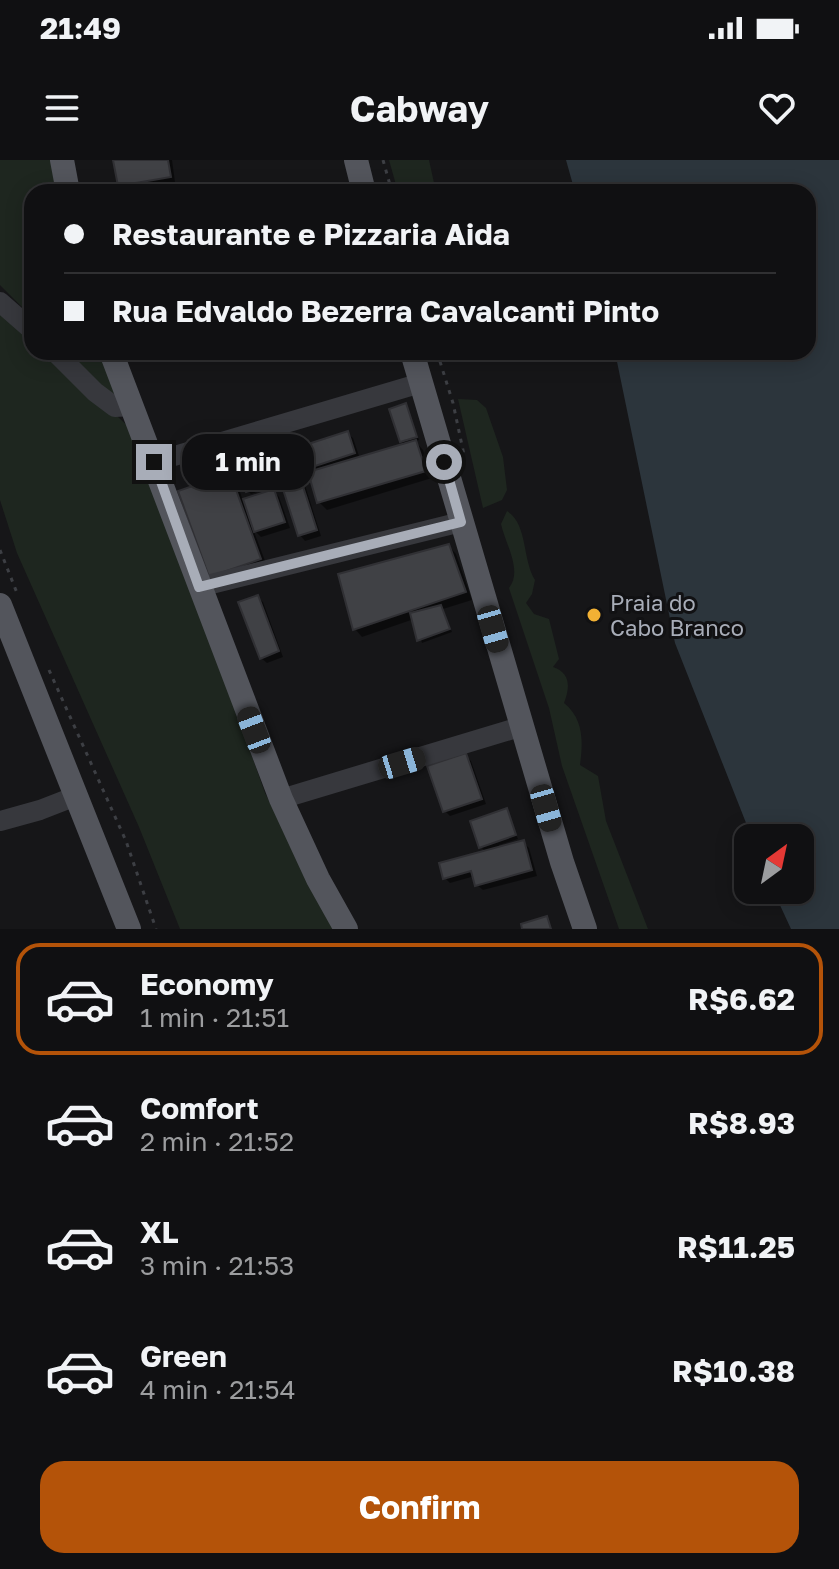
<!DOCTYPE html>
<meta charset="utf-8">
<style>
:root{--surface:#101012;--page:#1e1e20;--text:#f1f3f6;--muted:#9c9d9f;--line:#303032;--accent:#b45309}
body{margin:0;font-family:"Golos Text",sans-serif;background:var(--page);color:var(--text);height:100vh;display:flex;flex-direction:column;font-size:30px;white-space:nowrap}
*{box-sizing:border-box;margin:0}
p{font-size:26px;color:var(--muted)}
.icon{flex:none;width:44px;height:44px;fill:none;stroke:currentColor;stroke-width:2;stroke-linecap:round;stroke-linejoin:round}
.map{position:relative;height:769px;overflow:hidden}
.side{display:flex;flex-direction:column;background:var(--surface);flex:1}
.side>*{flex:none}
.hud{position:absolute;left:24px;top:24px;width:792px;height:176px;border-radius:24px;box-shadow:0 4px 20px #0003,0 0 0 2px var(--line);display:grid;align-content:center;height:176px;padding:0 40px;background:var(--surface)}
.needle{width:52px;rotate:33deg}
.tools{position:absolute;left:734px;top:664px;display:grid;gap:16px}
.tools a{display:grid;place-items:center;width:80px;height:80px;border-radius:16px;background:var(--surface);box-shadow:0 4px 20px #0003,0 0 0 2px var(--line);font-size:40px}
.end{position:absolute;width:36px;height:36px;margin:-18px;border:10px solid #a8adb8;background:#111;box-shadow:0 0 0 4px #111}
.from{border-radius:50%}
.bubble{position:absolute;height:56px;border-radius:24px;background:var(--surface);box-shadow:0 4px 20px #0003,0 0 0 2px var(--line);font-size:26px;font-weight:700;line-height:56px;text-align:center}
.car{position:absolute;width:24px;height:48px;margin:-24px -12px;border-radius:10px;box-shadow:0 0 6px 2px #0007;background:linear-gradient(#222 24%,#8ab4d8 0 40%,#222 0 76%,#8ab4d8 0 86%,#222 0)}
.hud b{display:flex;align-items:center;gap:28px;height:76px;font-size:30px}
.hud b+b{border-top:2px solid var(--line)}
.hud i{width:20px;height:20px;background:var(--text)}
ul{padding:14px 0 0;list-style:none}
li{display:flex;align-items:center;gap:24px;height:112px;margin:0 16px 12px;padding:0 24px;border:4px solid transparent;border-radius:24px}
li div{flex:1}
li b{display:block;font-size:30px}
li em{font-style:normal;font-weight:700}
li.selected{border-color:var(--accent)}
li>.icon{width:72px;height:72px;stroke-width:1.5}
.primary-button{display:flex;gap:16px;margin-top:auto;padding:16px 40px}
.primary-button a{flex:1;height:92px;border-radius:24px;background:var(--accent);color:#fff;font-size:32px;font-weight:700;line-height:92px;text-align:center}
.status{display:flex;justify-content:space-between;align-items:center;height:56px;padding:0 40px;background:var(--surface);direction:ltr}
.status svg{height:22px;fill:currentColor}
header{display:flex;justify-content:space-between;align-items:center;height:104px;padding:0 40px;background:var(--surface);font-size:36px;font-weight:700}
.map>svg:first-child{display:block}
.green{fill:#1e261f}
.water{fill:#2c353c}
.shadow{fill:#0007}
.building{fill:#404145;stroke:#303034;stroke-width:2}
.lines{fill:none;stroke-linecap:round;stroke-linejoin:round}
.path{stroke:#3d3f44;stroke-width:3;stroke-dasharray:4 6;stroke-linecap:butt}
.minor{stroke:#37383d;stroke-width:20}
.major{stroke:#53555c;stroke-width:24}
.route{stroke:#a8adb8;stroke-width:10}
.poi-dot{fill:#f2b134;stroke:#111113;stroke-width:3}
.labels{text-anchor:middle;dominant-baseline:central;stroke-width:6;stroke-linejoin:round;paint-order:stroke}
.poi-label{font-size:22px;fill:#a8adb8;stroke:#111113;text-anchor:start}
</style>
<div class="status"><b>21:49</b><svg viewBox="0 0 49 12"><path d="M0 12V9h3v3zM5 12V6h3v6zM10 12V3h3v9zM15 12V0h3v12zM26 1h20v11H26zM47 4h2v5h-2z"/></svg></div>
<header><svg class="icon" aria-label="menu" viewBox="0 0 24 24"><path d="M4 6h16M4 12h16M4 18h16"/></svg>Cabway<svg class="icon" aria-label="heart" viewBox="0 0 24 24"><path d="M12 20l-8-8c-3-5 5-10 8-4 3-6 11-1 8 4z"/></svg></header>
<div class="map">
<svg width="839" height="769" viewBox="0 0 839 769">
<rect width="100%" height="100%" fill="#161618"/>
<path class="green" d="M0 0H54L61 32H32V157L0 125Z
M389 0H429L436 32H398Z
M0 150 32 178V192H48L132 270 161 338 265 633 334 769H180L139 667 17 393 0 340Z
M68 192H103L117 240Z
M458 239 477 240 486 248 503 297 507 330 502 340 483 348Z
M507 351C528 364 522 399 535 420L532 434 526 443 534 454 549 459 559 499 553 507C571 513 570 528 564 543 584 559 583 582 580 605L598 616 606 661 648 769H619L562 606 549 548 509 428C523 411 505 383 501 364Z"/>
<path class="water" d="M566 0H839V769H791L773 730H800V678H752L675 483 615 192H808V32H575Z"/>
<path class="shadow" d="M115 0H172L175 22 125 31 120 25Z
M405 245 419 280 415 281 423 290 432 318 327 350 319 342 313 313 308 308 347 273 353 278 360 299 405 285 401 281Z
M291 294 297 300 321 376 305 381 300 375Z
M268 307 276 326 251 334 248 331Z
M230 315 237 323 243 341 274 331 279 337 290 368 261 377 253 369 267 406 218 423Z
M449 386 456 394 472 440 443 449 452 472 422 483 414 459 362 477 355 469Z
M257 437 263 442 283 497 267 503 261 498Z
M465 595 471 601 486 644 450 656 445 651Z
M506 651 518 679 499 685 500 688 523 682 529 688 537 716 483 730 477 725 475 716 450 723 445 718 486 692 481 687Z"/>
<path class="building" d="M113 0H168L171 17 118 26Z
M406 243 417 277 400 282 389 249Z
M348 271 355 293 306 309 299 287Z
M416 280 426 311 317 343 308 312Z
M292 292 317 370 298 376 273 298Z
M269 305 274 322 246 332 240 314Z
M230 313 261 399 209 417 178 331Z
M274 329 285 362 254 372 243 339Z
M449 384 466 432 353 470 338 414Z
M258 435 279 491 260 499 238 442Z
M441 445 450 469 417 481 410 453Z
M466 593 482 639 443 652 427 606Z
M507 648 516 675 479 688 470 661Z
M524 680 532 710 475 726 471 711 443 719 439 703Z
M547 756 551 769H522L521 764Z"/>
<g class="lines">
<path class="path" d="M383 0 392 32
M437 192 453 243 464 295
M0 390 17 433
M49 510 126 681 156 769"/>
<path class="minor" d="M0 142 32 170
M55 192 95 232 115 247 132 246
M154 302 421 223
M199 427 461 362
M281 639 523 566
M0 661 40 650 76 636"/>
<path class="major" d="M62 0 68 32
M356 0 364 32
M111 192 281 639 318 719 346 769
M412 192 562 702 585 769
M0 445 129 769"/>
</g>
<g class="lines">
<path class="route" d="M154 302 199 427 461 362 444 302"/>
</g>
<circle class="poi-dot" cx="594" cy="455" r="8"/>
<g class="labels">
<g class="poi-label">
<text x="610" y="442">Praia do<tspan x="610" dy="25">Cabo Branco</tspan></text>
</g>
</g>
</svg>
<div class="tools">
<a><svg class="needle" viewBox="-14 -14 28 28"><path d="M0-13l5 13h-10z" fill="#e53935"/><path d="M0 13l5-13h-10z" fill="#9c9d9f"/></svg></a>
</div>
<i class="end from" style="left:444px;top:302px"></i>
<i class="end" style="left:154px;top:302px"></i>
<div class="bubble" style="left:182px;top:274px;width:132px">1 min</div>
<i class="car" style="left:493px;top:469px;rotate:164deg"></i>
<i class="car" style="left:254px;top:570px;rotate:339deg"></i>
<i class="car" style="left:402px;top:603px;rotate:73deg"></i>
<i class="car" style="left:546px;top:648px;rotate:164deg"></i>
<div class="hud">
<b><i class="from"></i>Restaurante e Pizzaria Aida</b>
<b><i></i>Rua Edvaldo Bezerra Cavalcanti Pinto</b>
</div>
</div>
<section class="side">
<ul>
<li class="selected"><svg class="icon" aria-label="car" viewBox="0 0 24 24"><path d="M5 17H2v-5l4-1 3-4h7l3 4 3 1v5h-3M9 17h6M6 11h13"/><circle cx="7" cy="17" r="2"/><circle cx="17" cy="17" r="2"/></svg><div><b>Economy</b><p>1 min · 21:51</p></div><em>R$6.62</em></li>
<li><svg class="icon" aria-label="car" viewBox="0 0 24 24"><path d="M5 17H2v-5l4-1 3-4h7l3 4 3 1v5h-3M9 17h6M6 11h13"/><circle cx="7" cy="17" r="2"/><circle cx="17" cy="17" r="2"/></svg><div><b>Comfort</b><p>2 min · 21:52</p></div><em>R$8.93</em></li>
<li><svg class="icon" aria-label="car" viewBox="0 0 24 24"><path d="M5 17H2v-5l4-1 3-4h7l3 4 3 1v5h-3M9 17h6M6 11h13"/><circle cx="7" cy="17" r="2"/><circle cx="17" cy="17" r="2"/></svg><div><b>XL</b><p>3 min · 21:53</p></div><em>R$11.25</em></li>
<li><svg class="icon" aria-label="car" viewBox="0 0 24 24"><path d="M5 17H2v-5l4-1 3-4h7l3 4 3 1v5h-3M9 17h6M6 11h13"/><circle cx="7" cy="17" r="2"/><circle cx="17" cy="17" r="2"/></svg><div><b>Green</b><p>4 min · 21:54</p></div><em>R$10.38</em></li>
</ul>
<div class="primary-button"><a>Confirm</a></div>
</section>
